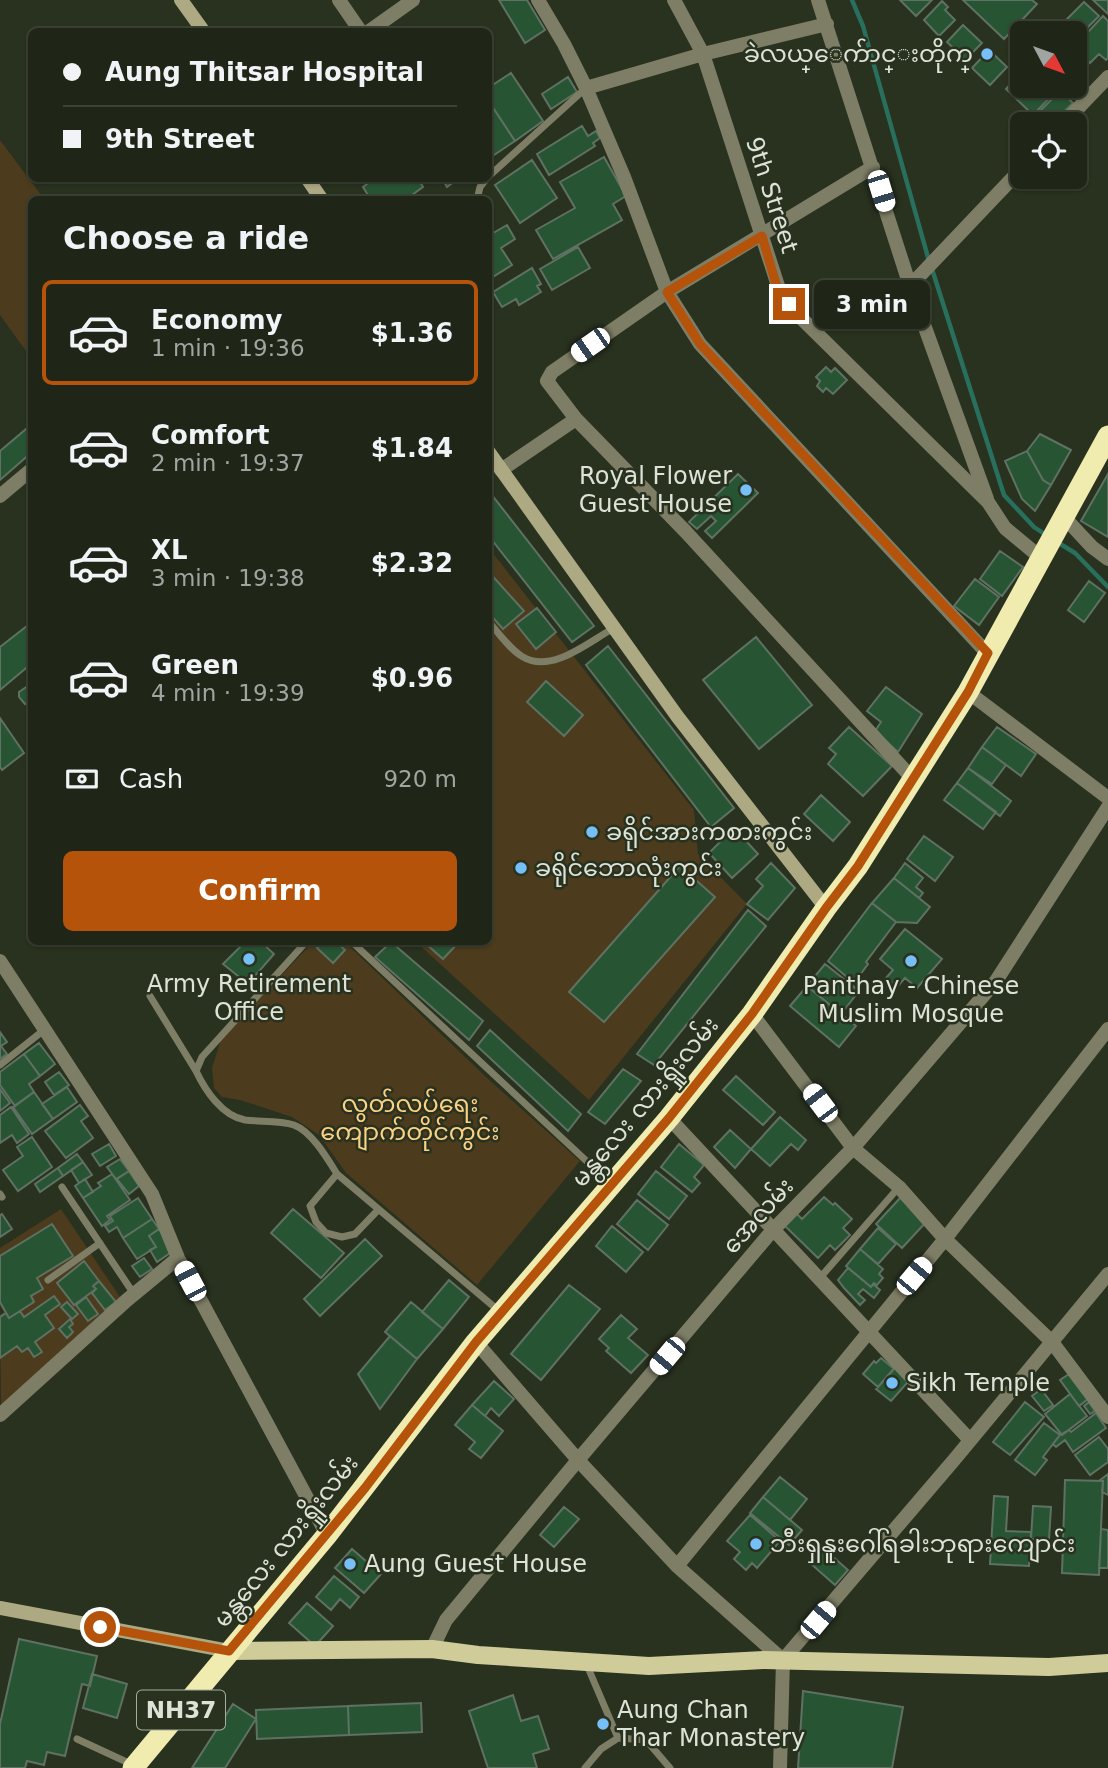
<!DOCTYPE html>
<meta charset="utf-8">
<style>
:root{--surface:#1f2517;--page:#272d20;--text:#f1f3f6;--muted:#a1a5a1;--line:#3c4236;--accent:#b45309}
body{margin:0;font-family:"DejaVu Sans","Noto Sans Myanmar",sans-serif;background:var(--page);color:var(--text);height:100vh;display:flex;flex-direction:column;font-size:26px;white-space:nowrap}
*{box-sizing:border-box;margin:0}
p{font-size:23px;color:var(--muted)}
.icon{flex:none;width:38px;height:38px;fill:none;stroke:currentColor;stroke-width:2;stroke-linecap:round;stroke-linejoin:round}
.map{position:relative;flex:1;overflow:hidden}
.details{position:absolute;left:28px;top:196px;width:464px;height:749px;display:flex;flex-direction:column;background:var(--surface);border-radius:10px;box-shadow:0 2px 5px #0004,0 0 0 2px var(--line)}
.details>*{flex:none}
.guide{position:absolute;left:28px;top:28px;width:464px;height:154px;border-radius:10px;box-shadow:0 2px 5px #0004,0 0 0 2px var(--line);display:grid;align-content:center;height:154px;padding:0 35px;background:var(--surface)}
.needle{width:46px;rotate:131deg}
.tools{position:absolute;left:1010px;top:21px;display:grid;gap:14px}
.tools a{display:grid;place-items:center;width:77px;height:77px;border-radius:10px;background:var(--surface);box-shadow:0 2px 5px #0004,0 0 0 2px var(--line);font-size:35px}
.end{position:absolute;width:32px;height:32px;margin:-16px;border:9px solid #b45309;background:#fff;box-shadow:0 0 0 4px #fff}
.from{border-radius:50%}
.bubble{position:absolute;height:49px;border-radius:10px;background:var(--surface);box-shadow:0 2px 5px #0004,0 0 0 2px var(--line);font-size:23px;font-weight:700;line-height:49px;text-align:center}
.car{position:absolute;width:21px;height:42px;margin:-21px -10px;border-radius:9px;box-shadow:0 0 5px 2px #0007;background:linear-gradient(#fff 24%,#345 0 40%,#fff 0 76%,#345 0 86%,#fff 0)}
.guide b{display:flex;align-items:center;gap:24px;height:66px;font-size:26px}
.guide b+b{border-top:2px solid var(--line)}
.guide i{width:18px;height:18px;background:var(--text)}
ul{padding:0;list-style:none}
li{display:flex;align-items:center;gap:21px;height:105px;margin:0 14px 10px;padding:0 21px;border:4px solid transparent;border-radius:10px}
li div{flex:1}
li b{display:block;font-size:26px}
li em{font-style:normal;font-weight:700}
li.active{border-color:var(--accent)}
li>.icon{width:63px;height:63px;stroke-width:1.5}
h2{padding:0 35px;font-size:32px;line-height:84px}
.pay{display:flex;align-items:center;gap:18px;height:77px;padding:0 35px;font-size:26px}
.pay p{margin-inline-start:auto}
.button{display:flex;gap:14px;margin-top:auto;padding:14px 35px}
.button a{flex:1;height:80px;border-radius:10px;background:var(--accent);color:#fff;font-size:28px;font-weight:700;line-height:80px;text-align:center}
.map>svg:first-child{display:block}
.green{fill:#4c3b1c}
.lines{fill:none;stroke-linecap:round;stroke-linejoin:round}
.stream{stroke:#286f5d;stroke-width:4.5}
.building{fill:#275533;stroke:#5f7162;stroke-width:2}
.lane{stroke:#7e7d65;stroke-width:7}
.street{stroke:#7e7d65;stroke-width:14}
.secondary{stroke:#aca983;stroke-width:14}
.primary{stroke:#cfcc9a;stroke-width:18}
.highway{stroke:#f0ebaf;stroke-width:21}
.route{stroke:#b45309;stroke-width:9}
.poi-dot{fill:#76c0f7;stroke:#29311f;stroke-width:2.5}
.labels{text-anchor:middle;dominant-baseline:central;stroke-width:5;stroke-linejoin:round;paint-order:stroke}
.shield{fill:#29311f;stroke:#a7aea0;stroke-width:2}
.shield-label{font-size:23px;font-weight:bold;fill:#dde3d7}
.poi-label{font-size:24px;fill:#dde3d7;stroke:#29311f;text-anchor:start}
.street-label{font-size:24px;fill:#dde3d7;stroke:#29311f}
.park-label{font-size:24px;fill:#fcd184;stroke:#29311f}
</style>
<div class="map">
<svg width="1108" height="1768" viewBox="0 0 1108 1768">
<rect width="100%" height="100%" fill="#29311f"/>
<path class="green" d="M0 140 44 199 32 200 31 358 0 315Z
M488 547 694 810 698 854 747 904 589 1100 416 942H488Z
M313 942H345L486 1077 580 1161 477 1285 346 1173 319 1135 292 1117 240 1100 222 1097 214 1088 212 1068 221 1039Z
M61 1209 122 1300 1 1407 0 1315 4 1312 0 1306V1248Z"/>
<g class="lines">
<path class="stream" d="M852 0 863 26 929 261
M932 269 1004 495 1034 527 1046 535
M1057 542 1075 553 1108 587"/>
</g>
<path class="building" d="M499 0H527L545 30 525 43Z
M900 0H932L916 16Z
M963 0H1032L1037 4 1004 39Z
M1093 0H1108V14Z
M942 1 948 7 945 10 955 20 939 36 924 20Z
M1084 2 1099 16 1080 35 1065 21Z
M1103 16 1108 21V58L1106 60 1099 54 1090 63 1074 47Z
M963 25 982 43 965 60 947 42Z
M989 50 1007 67 990 85 972 68Z
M1022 72V86H1061L1033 115 1006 89Z
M511 73 543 121 515 141 488 100V88Z
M568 77 577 92 551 109 542 94Z
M1060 91 1073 103 1052 124H1048L1037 114Z
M488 100 515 141 488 159Z
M582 126 588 136 596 131 600 138 593 143 595 146 549 175 537 154Z
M604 157 626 196 613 204 622 220 553 259 536 230 575 208 560 182Z
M532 160 557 198 520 223 495 185Z
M375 178H418L423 187 405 200H371L363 187Z
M442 178H459L447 187Z
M507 225 515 239 501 248 512 265 488 280V236Z
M578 247 590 268 552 290 540 269Z
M532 268 541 284 537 286 541 292 519 305 516 299 502 307 493 292Z
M826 367 831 372 835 368 847 380 833 394 826 388 823 392 817 386 820 381 816 377Z
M32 424V452L0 480V451Z
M1040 434 1071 450 1051 485 1043 480 1027 451Z
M1027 451 1043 480 1051 485 1035 511 1022 499 1005 461Z
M738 474 758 493 712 538 705 531 716 521 711 516 697 529 689 522Z
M1108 474V537L1081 521Z
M488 490 594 626 572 642 488 535Z
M1000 551 1023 567 1002 596 980 579Z
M488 571 524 611 503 629 488 612Z
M975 579 999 597 979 625 954 606Z
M1089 581 1105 593 1084 622 1068 610Z
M537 608 556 632 536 649 516 624Z
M32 622V663L0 690V647Z
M756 637 812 705 759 749 703 680Z
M608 646 734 808 711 827 586 665Z
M546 681 583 715 564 736 527 702Z
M28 686 32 688V702L25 704 19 697V692Z
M886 687 922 714 898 752 875 731 881 722 867 711Z
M0 718 24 753 2 770 0 767Z
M849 727 892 766 863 796 828 764 836 754 829 748Z
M997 727 1036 754 1021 776 982 747Z
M982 747 1006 765 992 784 968 768Z
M968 768 1011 801 1000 816 957 783Z
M957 783 996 812 983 829 944 800Z
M821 795 850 822 833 841 804 814Z
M734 828 758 854 732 878 709 853Z
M924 836 953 857 935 881 907 859Z
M771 863 795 888 768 920 747 904 763 886 756 879Z
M905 863 923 878 916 887 923 893 919 898 894 878Z
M680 866 715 897 604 1022 569 992Z
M894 878 930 907 917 923 896 922 872 903Z
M872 903 896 922 866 962 868 964 854 983 828 961Z
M748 910 766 926 654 1065 637 1054Z
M905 929 942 959 917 988 905 978 897 987 886 978 893 970 880 959Z
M245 942H261L274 954 248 984 223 964Z
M322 942H336L345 950 333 963 317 948Z
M391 942 483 1021 469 1040 375 957Z
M424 942H459L443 959Z
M825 964 859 991 841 1014 807 986Z
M807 986 856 1026 839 1047 790 1006Z
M490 1030 581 1114 568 1131 477 1046Z
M0 1032 7 1042 1 1046 7 1054 0 1059Z
M39 1043 55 1064 40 1076 24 1054Z
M24 1054 40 1076 29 1084 34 1092 15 1106 0 1085V1072Z
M623 1069 641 1081 605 1124 588 1112Z
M59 1072 69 1085 54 1095 45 1082Z
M736 1076 775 1112 763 1125 723 1090Z
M67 1087 77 1102 53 1119 42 1104Z
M0 1089 10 1103 0 1111Z
M34 1092 53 1119 32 1134 13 1107Z
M80 1105 88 1116 81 1121 93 1138 66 1158 45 1131Z
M11 1107 29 1134 17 1143 12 1135 0 1143V1115Z
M780 1117 806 1140 798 1150 791 1144 770 1166 751 1149Z
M730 1130 751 1149 735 1168 714 1147Z
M32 1137 52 1167 18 1191 3 1170 23 1156 17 1147Z
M109 1144 116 1156 100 1166 92 1154Z
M679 1144 704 1165 694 1177 700 1183 692 1192 661 1167Z
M77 1154 83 1162 63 1176 58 1168Z
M120 1159 129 1171 116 1179 107 1167Z
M83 1162 92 1175 79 1183 71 1170Z
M58 1168 63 1176 40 1192 35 1184Z
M129 1171 139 1186 129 1194 117 1179Z
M656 1171 687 1196 669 1219 638 1194Z
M112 1174 130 1200 107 1216 110 1220 102 1226 83 1198 101 1186 98 1183Z
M85 1179 93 1192 83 1198 75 1186Z
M824 1197 833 1205 835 1203 852 1219 843 1228 850 1235 835 1250 830 1245 818 1258 784 1225 796 1213 802 1219Z
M901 1197 927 1221 902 1248 876 1224Z
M138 1198 152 1219 123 1238 117 1227 109 1232 105 1226 113 1221 110 1216Z
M637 1200 668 1225 648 1250 617 1224Z
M293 1209 344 1253 321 1278 271 1233Z
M2 1214 12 1229 0 1237V1215Z
M152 1219 159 1229 149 1236 156 1247 137 1259 123 1238Z
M52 1224 73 1256 37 1278 43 1289 31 1296 34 1302 9 1318 0 1302V1256Z
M612 1226 643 1252 626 1272 596 1246Z
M878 1228 896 1244 878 1264 860 1249Z
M159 1229 173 1251 157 1262 150 1250 156 1247 149 1236Z
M365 1239 382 1256 320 1316 304 1299Z
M860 1249 883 1269 879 1274 883 1278 877 1285 874 1283 871 1287 846 1266Z
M144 1258 152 1269 140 1277 132 1266Z
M84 1261 99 1281 93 1286 96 1289 74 1305 57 1283Z
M848 1268 871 1287 873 1284 880 1290 874 1298 863 1289 858 1294 865 1300 860 1305 844 1288 838 1280Z
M449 1280 469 1297 443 1329 422 1312Z
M99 1281 116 1302 105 1310 92 1293 96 1289 93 1286Z
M569 1285 600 1309 541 1380 511 1354Z
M54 1296 60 1304 45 1315 54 1328 35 1342 42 1352 34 1357 28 1348 22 1352 17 1346 0 1358V1317L6 1313 9 1318 20 1311 24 1317Z
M86 1297 98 1314 88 1321 76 1305Z
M67 1302 78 1314 72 1319 61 1307Z
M411 1302 443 1329 417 1359 385 1332Z
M621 1315 637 1329 628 1338 648 1355 631 1373 606 1351 609 1348 599 1339Z
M70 1319 73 1324 69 1327 73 1332 67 1338 59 1329Z
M390 1336 417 1359 380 1409 358 1374Z
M881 1358 894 1369 878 1387 863 1374 874 1361 876 1363Z
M897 1365 908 1382 891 1401 876 1389Z
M1069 1374 1088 1399 1079 1406 1060 1380Z
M494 1381 514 1399 499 1416 491 1408 485 1416 472 1405Z
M1041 1389 1053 1405 1044 1411 1032 1396Z
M1070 1394 1087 1416 1062 1435 1045 1414Z
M1025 1402 1044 1417 1010 1455 993 1442Z
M1089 1402 1095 1411 1090 1414 1084 1406Z
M472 1405 503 1431 481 1458 469 1449 475 1442 455 1425Z
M1096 1413 1106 1428 1073 1452 1065 1440 1056 1447 1053 1444 1060 1435 1069 1430 1071 1432Z
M1044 1423 1060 1435 1043 1457 1047 1460 1035 1475 1015 1460Z
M1099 1437 1108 1449V1462L1090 1475 1075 1455Z
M1108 1474V1495L1102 1492 1103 1481H1099Z
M780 1477 807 1499 790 1520 763 1497Z
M1065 1480 1103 1481 1099 1575 1062 1573Z
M994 1496 1008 1497 1006 1531 1031 1532 1029 1566 990 1564Z
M763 1497 802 1530 789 1545 750 1513Z
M1033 1506 1051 1507 1049 1540 1031 1539Z
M564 1507 579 1519 554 1547 540 1535Z
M750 1515 780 1541 757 1568 752 1563 746 1570 734 1559 740 1552 727 1541Z
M1101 1529 1108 1530V1568H1099Z
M823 1548 848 1570 835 1585 810 1563Z
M352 1549 381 1574 364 1593 335 1568Z
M334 1576 359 1597 350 1608 340 1599 331 1610 316 1597Z
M307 1603 333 1626 315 1646 289 1623Z
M19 1639 97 1656 90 1686 82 1684 65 1756 47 1752 44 1765 27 1761 25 1768H0V1724Z
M92 1674 127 1684 117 1718 83 1708Z
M803 1691 903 1707 892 1768H798Z
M513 1695 521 1721 538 1716 549 1749 533 1754 537 1768H488L469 1711Z
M421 1703 422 1732 349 1735 348 1706Z
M233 1704 256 1719 225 1768H192Z
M348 1706 349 1735 257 1739 256 1710Z"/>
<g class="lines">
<path class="lane" d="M488 177 586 88
M477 200 480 187 487 178
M488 621C498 632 510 650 523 657 552 674 588 642 614 628
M306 942 202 1057 196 1071C205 1090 222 1116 245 1120 260 1122 279 1120 294 1125 312 1132 327 1158 337 1174L499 1311
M352 942 609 1182
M150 996 196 1071
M0 1065 44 1030
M337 1174 310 1206 316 1222 326 1233 342 1237 355 1234 378 1210
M62 1187 134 1294
M0 1194 2 1197
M819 1279 899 1187
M48 1280 100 1243
M618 1738 646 1740 670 1768
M77 1739 133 1765
M585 1768 601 1749 618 1738 586 1663"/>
<path class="street" d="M339 0 361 32
M538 0 564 44 586 88 624 177 667 292 700 344 987 653
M674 0 703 54 780 292 798 315 988 502 1005 528 1041 558
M818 0 910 286 987 499
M368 32 413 0
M586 88 703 54 827 24
M1063 124 1108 77
M873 167 667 292 552 372 547 381 576 419 686 532 912 778
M910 286 1022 168
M501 470 576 419
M0 496 32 469
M1064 517 1092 547 1108 559
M968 692 1108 798
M0 961 152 1194 178 1258 327 1535
M752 1014 853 1148 899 1187 945 1239 1052 1342 1108 1417
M669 1118 969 1439
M476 1342 578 1460 677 1566 783 1660
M0 1415 127 1300 178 1258
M677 1566 945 1239 1108 1029
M432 1649 446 1620 578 1460 772 1231 853 1148 996 981 1108 807
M780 1768 783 1660 954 1460 1108 1274"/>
<path class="secondary" d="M181 0 204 32
M307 178 322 200
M488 451 677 716 826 908
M0 1608 229 1651"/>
<path class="primary" d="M229 1651 432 1649 478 1655 649 1666 764 1660 1049 1667 1108 1663"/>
<path class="highway" d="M133 1768 327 1535 476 1342 669 1118 752 1014 826 908 858 866 968 692 1108 436"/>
</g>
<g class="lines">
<path class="route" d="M100 1627 229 1651 365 1488 476 1342 669 1118 752 1014 826 908 858 866 968 692 988 653 700 344 667 292 762 236 776 284 789 304"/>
</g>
<g class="poi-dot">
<circle cx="987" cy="54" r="7"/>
<circle cx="746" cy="490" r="7"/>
<circle cx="592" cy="832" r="7"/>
<circle cx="521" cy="868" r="7"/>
<circle cx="249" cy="959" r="7"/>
<circle cx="911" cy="961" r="7"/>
<circle cx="892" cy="1383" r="7"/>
<circle cx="756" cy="1544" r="7"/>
<circle cx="350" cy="1564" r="7"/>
<circle cx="603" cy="1724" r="7"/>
</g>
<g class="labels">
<rect class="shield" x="137" y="1690.5" width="88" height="39" rx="5"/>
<g class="shield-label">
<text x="181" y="1710">NH37</text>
</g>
<g class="poi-label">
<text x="973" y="54" text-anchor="end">ခဲလယ္ေက်ာင္းတိုက္</text>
<text x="732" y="476" text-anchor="end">Royal Flower<tspan x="732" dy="28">Guest House</tspan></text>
<text x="606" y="832">ခရိုင်အားကစားကွင်း</text>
<text x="535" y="868">ခရိုင်ဘောလုံးကွင်း</text>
<text x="249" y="984" text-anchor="middle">Army Retirement<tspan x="249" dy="28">Office</tspan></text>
<text x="911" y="986" text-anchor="middle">Panthay - Chinese<tspan x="911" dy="28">Muslim Mosque</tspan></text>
<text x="906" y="1383">Sikh Temple</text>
<text x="770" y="1544">ဘီးရှနူးဂေါ်ရခါးဘုရားကျောင်း</text>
<text x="364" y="1564">Aung Guest House</text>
<text x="617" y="1710">Aung Chan<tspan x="617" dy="28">Thar Monastery</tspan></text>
</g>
<g class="street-label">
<text transform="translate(772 195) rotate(72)">9th Street</text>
<text transform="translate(645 1102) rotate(-50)">မန္တလေး လားရှိုးလမ်း</text>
<text transform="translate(758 1216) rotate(-48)">အေလမ်း</text>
<text transform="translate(286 1541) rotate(-51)">မန္တလေး လားရှိုးလမ်း</text>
</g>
<g class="park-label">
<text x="410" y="1104">လွတ်လပ်ရေး<tspan x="410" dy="28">ကျောက်တိုင်ကွင်း</tspan></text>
</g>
</g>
</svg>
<div class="tools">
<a><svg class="needle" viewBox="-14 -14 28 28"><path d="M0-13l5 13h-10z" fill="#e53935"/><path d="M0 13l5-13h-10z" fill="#a1a5a1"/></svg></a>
<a><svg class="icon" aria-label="locate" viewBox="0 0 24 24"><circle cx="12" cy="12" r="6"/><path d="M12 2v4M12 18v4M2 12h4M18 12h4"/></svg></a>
</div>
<i class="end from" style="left:100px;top:1627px"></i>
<i class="end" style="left:789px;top:304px"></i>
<div class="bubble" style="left:814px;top:280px;width:116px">3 min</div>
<i class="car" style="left:881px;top:191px;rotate:163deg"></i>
<i class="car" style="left:590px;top:345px;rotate:235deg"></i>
<i class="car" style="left:820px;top:1103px;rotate:323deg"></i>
<i class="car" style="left:914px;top:1276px;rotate:40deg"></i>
<i class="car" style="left:190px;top:1281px;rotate:332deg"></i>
<i class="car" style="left:667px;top:1356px;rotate:220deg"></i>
<i class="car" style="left:818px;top:1620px;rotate:40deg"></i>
<div class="guide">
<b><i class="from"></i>Aung Thitsar Hospital</b>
<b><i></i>9th Street</b>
</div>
<section class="details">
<h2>Choose a ride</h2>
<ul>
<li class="active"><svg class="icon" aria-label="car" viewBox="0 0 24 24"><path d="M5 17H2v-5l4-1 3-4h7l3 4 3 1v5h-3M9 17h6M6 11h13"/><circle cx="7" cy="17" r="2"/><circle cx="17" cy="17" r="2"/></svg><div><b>Economy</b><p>1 min · 19:36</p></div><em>$1.36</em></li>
<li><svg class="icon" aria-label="car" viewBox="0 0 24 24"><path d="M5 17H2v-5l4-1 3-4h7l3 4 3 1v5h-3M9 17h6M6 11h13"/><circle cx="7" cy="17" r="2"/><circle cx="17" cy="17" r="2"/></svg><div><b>Comfort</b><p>2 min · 19:37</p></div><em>$1.84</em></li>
<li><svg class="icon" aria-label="car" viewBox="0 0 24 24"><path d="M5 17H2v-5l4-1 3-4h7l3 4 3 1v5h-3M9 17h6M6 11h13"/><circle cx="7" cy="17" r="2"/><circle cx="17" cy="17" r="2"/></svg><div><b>XL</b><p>3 min · 19:38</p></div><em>$2.32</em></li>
<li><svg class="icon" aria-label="car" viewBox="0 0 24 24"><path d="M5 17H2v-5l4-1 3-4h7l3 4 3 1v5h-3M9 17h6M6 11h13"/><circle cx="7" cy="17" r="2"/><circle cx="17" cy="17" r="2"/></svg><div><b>Green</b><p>4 min · 19:39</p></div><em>$0.96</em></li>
</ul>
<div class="pay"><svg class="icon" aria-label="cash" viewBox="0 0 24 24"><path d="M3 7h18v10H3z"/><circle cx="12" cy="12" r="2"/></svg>Cash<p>920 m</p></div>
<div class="button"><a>Confirm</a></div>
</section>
</div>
